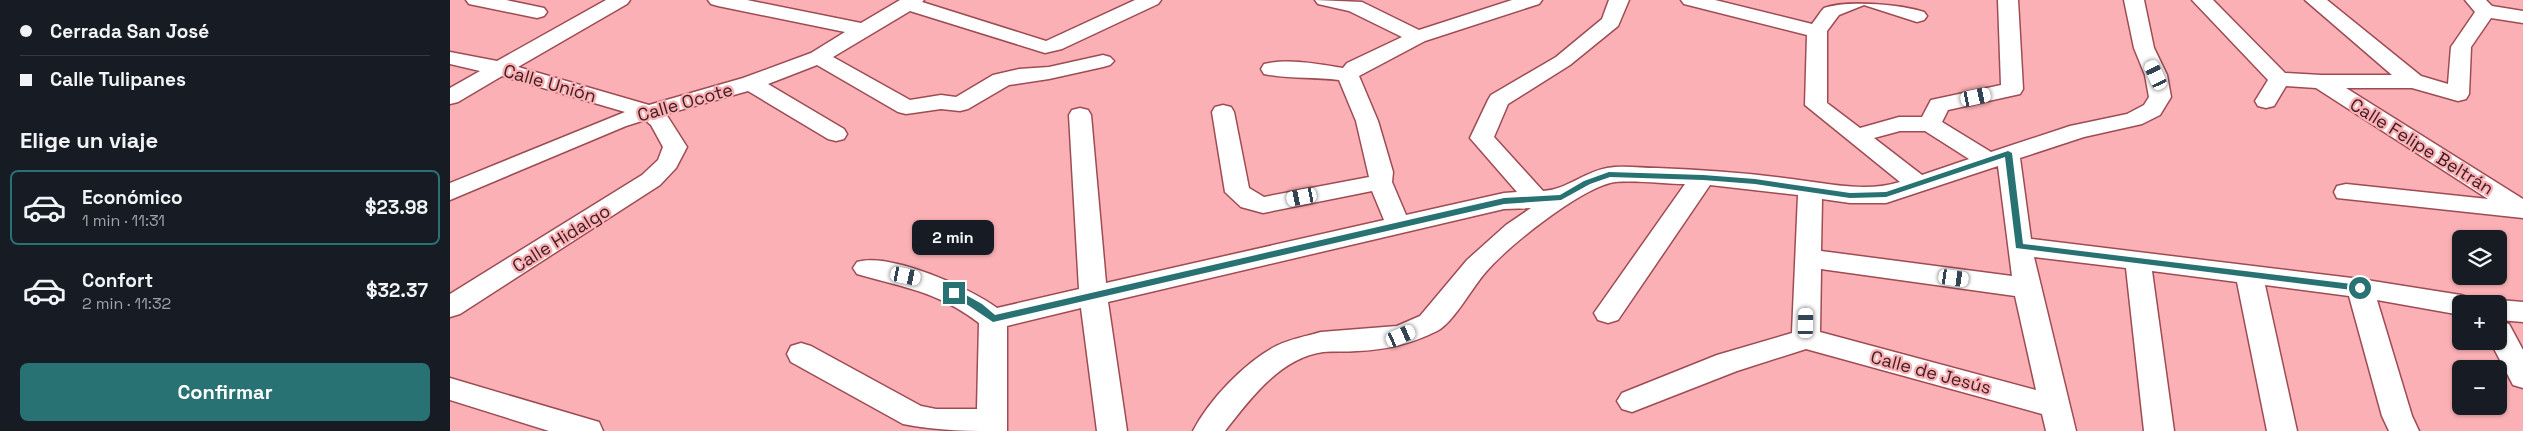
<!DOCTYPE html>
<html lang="es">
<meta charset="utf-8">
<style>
:root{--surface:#171b24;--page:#20242c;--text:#f1f3f6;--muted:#9ea1a6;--line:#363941;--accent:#287273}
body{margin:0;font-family:"Space Grotesk",sans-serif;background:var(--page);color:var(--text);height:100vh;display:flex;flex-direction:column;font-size:19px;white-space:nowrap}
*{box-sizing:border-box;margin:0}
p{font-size:16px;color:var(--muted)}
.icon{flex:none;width:28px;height:28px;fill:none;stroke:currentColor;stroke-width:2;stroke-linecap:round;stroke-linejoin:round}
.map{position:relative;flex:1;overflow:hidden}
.details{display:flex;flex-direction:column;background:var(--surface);width:450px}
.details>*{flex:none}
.top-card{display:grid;align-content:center;height:110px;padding:0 20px;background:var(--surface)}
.fabs{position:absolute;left:2002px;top:230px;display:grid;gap:10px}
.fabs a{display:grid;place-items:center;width:55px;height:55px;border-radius:8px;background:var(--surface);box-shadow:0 1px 4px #0004;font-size:25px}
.end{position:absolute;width:22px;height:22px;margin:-11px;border:6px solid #287273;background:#fff;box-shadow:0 0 0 2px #fff}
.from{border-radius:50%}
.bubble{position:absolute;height:35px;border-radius:8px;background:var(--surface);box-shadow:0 1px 4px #0004;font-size:16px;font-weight:600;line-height:35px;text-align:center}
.car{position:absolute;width:15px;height:30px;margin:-15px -8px;border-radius:6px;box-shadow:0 0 4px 1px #0007;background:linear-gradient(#fff 24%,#345 0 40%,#fff 0 76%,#345 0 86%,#fff 0)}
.top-card b{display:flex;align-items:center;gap:18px;height:48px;font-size:19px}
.top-card b+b{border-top:1px solid var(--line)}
.top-card i{width:12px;height:12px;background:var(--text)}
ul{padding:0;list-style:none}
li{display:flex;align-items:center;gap:15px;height:75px;margin:0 10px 8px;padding:0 10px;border:2px solid transparent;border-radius:8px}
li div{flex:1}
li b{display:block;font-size:19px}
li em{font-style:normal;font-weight:600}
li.on{border-color:var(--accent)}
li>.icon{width:45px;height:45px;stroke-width:1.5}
h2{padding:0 20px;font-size:22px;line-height:60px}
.cta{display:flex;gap:10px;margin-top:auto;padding:10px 20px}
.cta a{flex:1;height:58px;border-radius:8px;background:var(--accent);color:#fff;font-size:20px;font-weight:600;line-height:58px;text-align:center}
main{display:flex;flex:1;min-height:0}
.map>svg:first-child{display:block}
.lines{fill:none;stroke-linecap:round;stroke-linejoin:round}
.minor-casing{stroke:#9e4c54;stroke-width:3}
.minor{fill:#fff;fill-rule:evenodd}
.route{fill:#287273}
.labels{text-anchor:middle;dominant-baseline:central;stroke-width:4.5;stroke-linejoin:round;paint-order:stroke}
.street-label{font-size:18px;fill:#3f1c1f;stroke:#fab0b4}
</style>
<main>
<section class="details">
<div class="top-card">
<b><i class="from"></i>Cerrada San José</b>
<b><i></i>Calle Tulipanes</b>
</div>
<h2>Elige un viaje</h2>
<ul>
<li class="on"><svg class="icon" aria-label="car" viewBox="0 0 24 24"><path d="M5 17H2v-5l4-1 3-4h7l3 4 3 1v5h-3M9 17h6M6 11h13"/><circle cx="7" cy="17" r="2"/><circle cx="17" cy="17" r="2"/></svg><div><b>Económico</b><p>1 min · 11:31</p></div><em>$23.98</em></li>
<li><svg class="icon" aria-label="car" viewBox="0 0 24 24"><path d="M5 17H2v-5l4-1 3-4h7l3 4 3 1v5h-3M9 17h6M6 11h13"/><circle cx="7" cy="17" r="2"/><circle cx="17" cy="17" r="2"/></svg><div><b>Confort</b><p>2 min · 11:32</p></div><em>$32.37</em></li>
</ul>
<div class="cta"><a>Confirmar</a></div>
</section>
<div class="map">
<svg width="2073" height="431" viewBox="0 0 2073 431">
<rect width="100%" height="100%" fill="#fab0b4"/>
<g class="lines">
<defs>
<path id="minor" d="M16 0H56L94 8 97 12 94 16 87 18 19 4Z
M156 0H180L177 4 68 67 199 105 293 78 361 53 395 32 268 6 261 4 258 0H297L411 23 450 0H474L472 2 596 41 685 0H711L708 4 612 49 595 53 460 11 383 57 460 100 491 95 506 97 543 75 569 69 599 67 653 55 660 57 664 61 660 65 653 67 599 79 559 85 518 109 510 111 491 109 456 114 448 112 367 65 318 84 394 129 397 134 394 139 386 141 378 139 298 91 216 114 237 147 226 168 210 185 10 314 0 317V294L192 175 208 160 213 147 201 125 195 120 176 126 0 200V183L175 112 52 76 8 102 0 104V88L30 71 0 64V52L47 61Z
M865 0 912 2 969 30 1062 0H1092L1089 4 975 41 909 76 928 121 943 172 942 182 956 215 1054 193 1067 192 1020 138 1038 100 1041 95 1106 57 1152 19 1159 0H1179L1168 26 1120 65 1058 104 1044 137 1093 191C1116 190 1134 172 1157 168 1173 165 1191 168 1207 168 1260 170 1311 174 1363 182 1392 186 1421 191 1450 182L1355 105 1357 35 1234 4 1231 0H1265L1362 24C1366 19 1370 12 1374 8 1396 0 1450 4 1474 12L1477 16 1474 20 1467 22 1414 5 1389 15 1377 31V103L1410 128 1449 117H1472L1481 100 1551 85 1548 0H1568L1573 89 1570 94 1498 110 1492 122 1541 152 1620 126 1677 114 1694 105 1699 97 1695 75 1684 48 1674 0H1694L1704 48 1717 75 1721 97 1710 115 1692 124 1634 137 1570 158 1581 239 1910 279 2011 295 2021 298 2024 304H2011V315L1927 300 1962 416 1969 431H1939L1932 416 1899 296 1815 285 1847 431H1817L1787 282 1702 271 1724 431H1694L1676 268 1584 257 1626 431H1596L1592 414 1356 349 1287 371 1182 412 1172 409 1167 401 1172 393 1267 355 1342 333 1348 195 1260 185 1168 320 1158 323 1148 320 1144 313 1235 184C1217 184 1175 179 1160 183 1126 192 1058 246 1035 273 1022 288 1003 323 987 331 961 344 936 350 907 351 896 352 884 351 873 352 830 358 800 399 775 431H743C759 400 795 362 826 346 840 339 857 336 871 332L947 326 970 316 1017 260 1056 225 1081 208 1054 209 658 302 677 431H647L631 308 557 326V431C523 431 486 431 453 424L341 362 337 354 341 346 351 343 361 346 471 406 486 409H527L529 323C487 291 455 288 407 274L403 268 407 262C440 252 520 288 547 308L629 289 619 115 622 110 630 108 638 110 641 115 656 283 934 220 922 191 813 213 791 207 775 192 762 112 765 107 773 105 781 107 784 112 799 188 814 197 919 177 906 121 889 80C865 77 838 79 814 74L811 69 814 64C839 58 868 64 893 68L897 63 952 37 899 11 868 4ZM1450 131H1475L1519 159 1472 175 1424 138ZM1548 166 1562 276 1371 251 1372 199 1400 203H1436ZM1371 269 1565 296 1586 390 1370 332Z
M1742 0H1763L1835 73 1871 75H1942L1855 0H1877L1971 76 1998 84 2001 47 2025 12 2015 0H2036L2042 6 2073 11V23L2041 18 2021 47 2019 94 2016 99 2008 101 1962 88H1896L2073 199V218L1887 198 1884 192 1887 186 1896 184 2038 199 1866 88 1836 86 1824 106 1816 108 1808 106 1805 101 1818 80Z
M2049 300 2073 302V322L2049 320V304H2039Z
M2049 321 2059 324 2073 350V388L2063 385 2040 341H2049Z
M0 378 149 422 153 431H99L0 400Z"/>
</defs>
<use href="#minor" class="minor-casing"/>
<use href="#minor" class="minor"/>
</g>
<path class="route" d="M1558 151 1562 153 1573 244 1910 285 1915 288 1910 291 1566 248 1555 157 1436 197 1400 198 1305 184 1253 180 1160 177 1140 184 1111 200 1054 204 543 322 500 293 507 290 532 304 545 315 1054 198 1110 195 1134 181 1159 172 1253 175 1305 179 1400 193 1436 192Z"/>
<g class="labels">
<g class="street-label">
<text transform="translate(100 83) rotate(16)">Calle Unión</text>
<text transform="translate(235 102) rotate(-16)">Calle Ocote</text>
<text transform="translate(1972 146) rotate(32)">Calle Felipe Beltrán</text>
<text transform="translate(111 238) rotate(-32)">Calle Hidalgo</text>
<text transform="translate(1481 372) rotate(15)">Calle de Jesús</text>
</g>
</g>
</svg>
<div class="fabs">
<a><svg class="icon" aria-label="layers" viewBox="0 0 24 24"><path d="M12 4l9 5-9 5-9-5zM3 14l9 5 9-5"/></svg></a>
<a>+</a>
<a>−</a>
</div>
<i class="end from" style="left:1910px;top:288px"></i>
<i class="end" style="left:504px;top:293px"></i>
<div class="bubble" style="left:462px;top:220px;width:82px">2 min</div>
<i class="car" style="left:1706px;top:75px;rotate:335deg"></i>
<i class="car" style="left:1526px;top:97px;rotate:78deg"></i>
<i class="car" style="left:852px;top:197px;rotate:259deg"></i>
<i class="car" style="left:456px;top:276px;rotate:102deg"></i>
<i class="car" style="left:1504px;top:278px;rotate:98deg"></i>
<i class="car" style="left:1356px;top:323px;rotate:1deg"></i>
<i class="car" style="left:951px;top:336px;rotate:66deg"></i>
</div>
</main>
